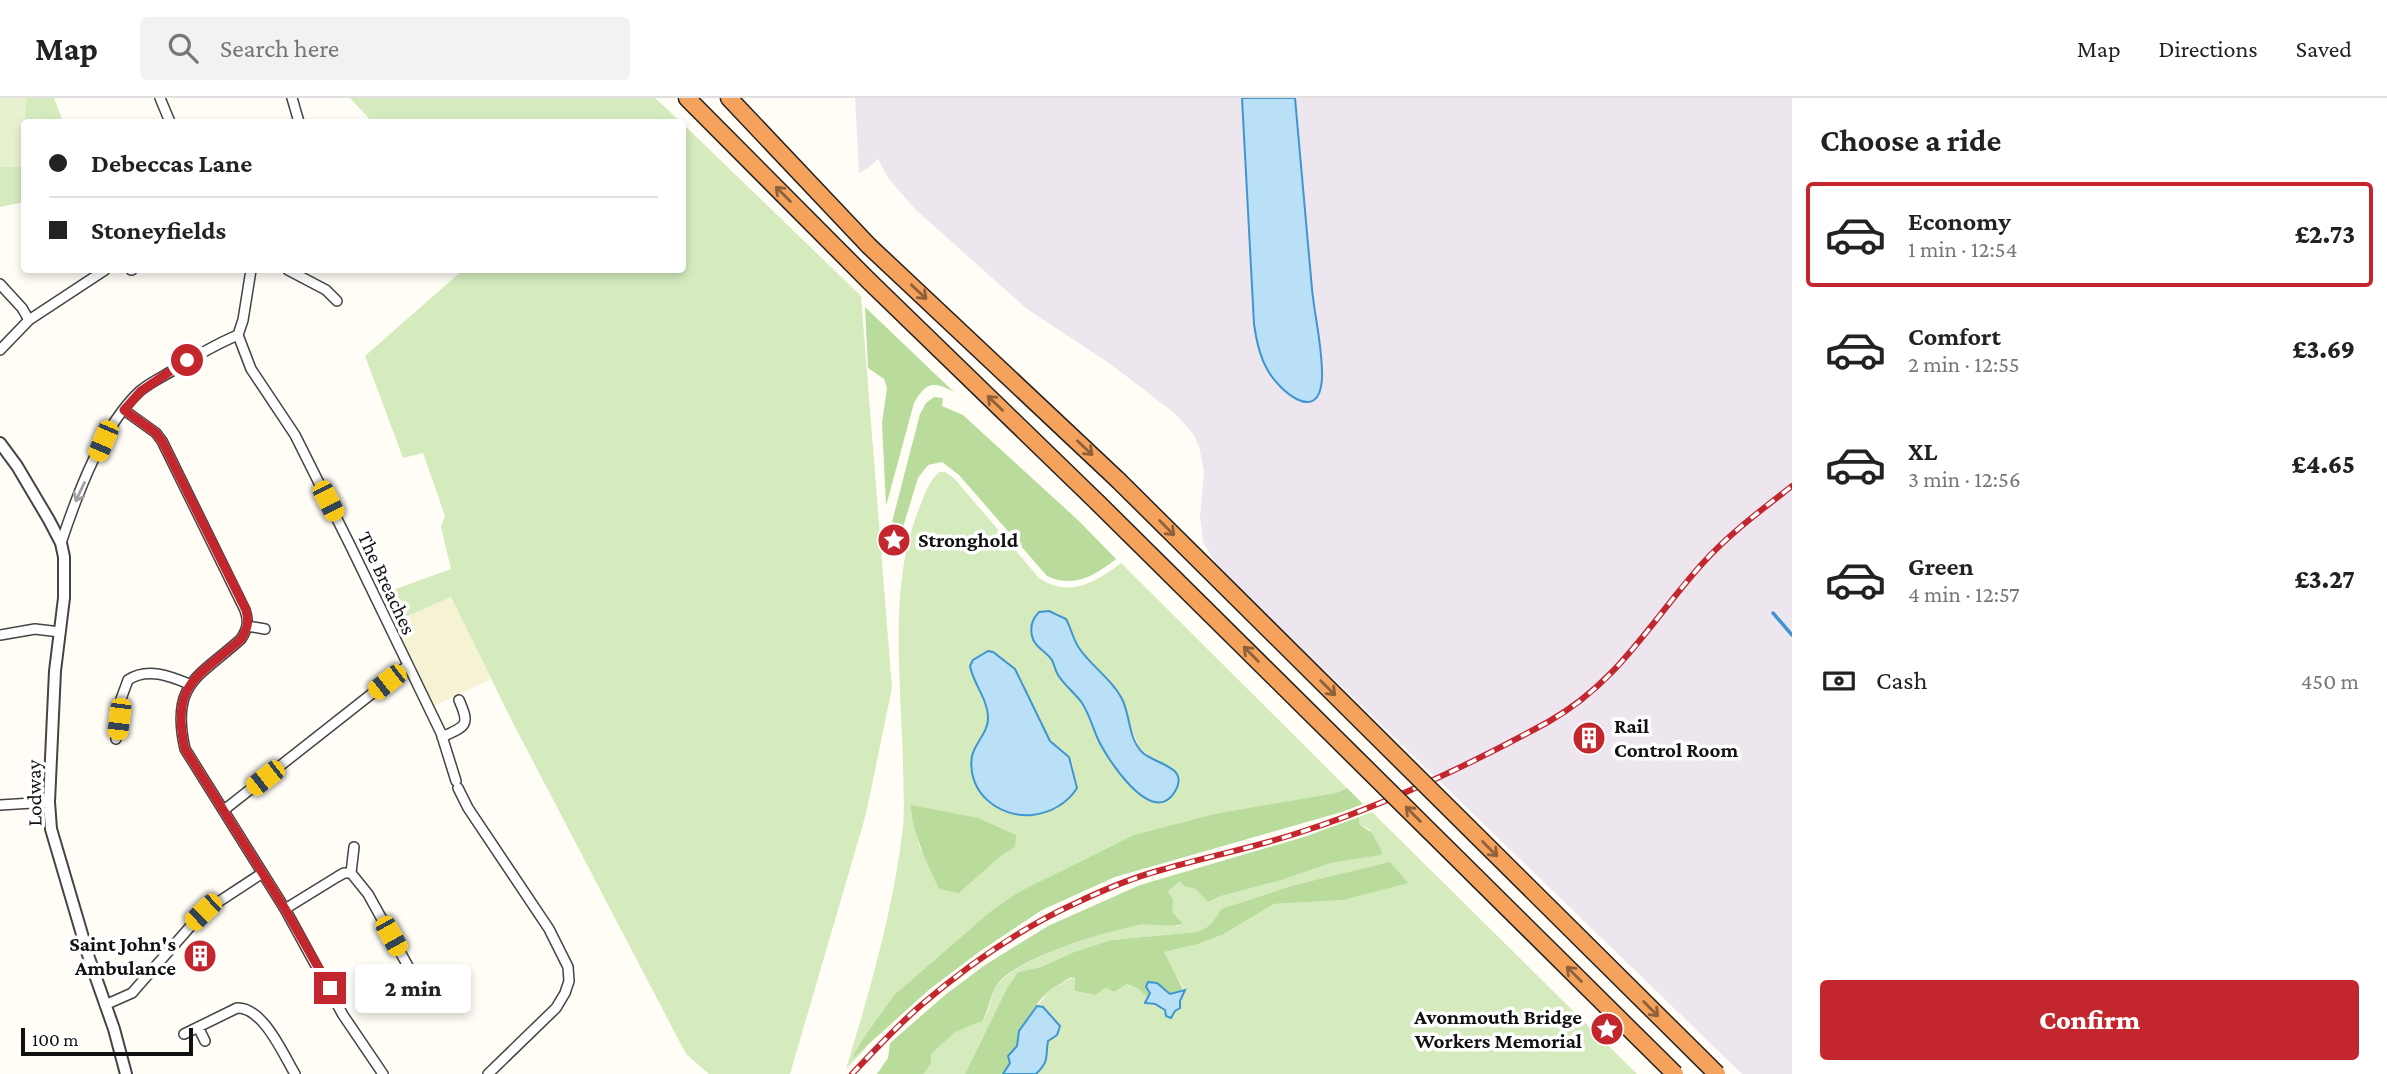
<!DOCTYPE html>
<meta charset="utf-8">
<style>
:root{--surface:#fff;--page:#f2f2f2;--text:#222;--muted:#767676;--line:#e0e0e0;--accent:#c4262e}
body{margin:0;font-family:"Crimson Pro",serif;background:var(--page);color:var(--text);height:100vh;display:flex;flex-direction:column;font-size:26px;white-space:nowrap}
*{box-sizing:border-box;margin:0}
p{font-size:23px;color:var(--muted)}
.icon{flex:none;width:38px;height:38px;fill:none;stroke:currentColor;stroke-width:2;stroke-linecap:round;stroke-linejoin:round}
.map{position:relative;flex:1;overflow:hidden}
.details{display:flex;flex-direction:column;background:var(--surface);width:595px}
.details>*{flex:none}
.hud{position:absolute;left:21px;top:21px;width:665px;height:154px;border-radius:7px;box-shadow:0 4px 10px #0003;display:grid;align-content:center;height:154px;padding:0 28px;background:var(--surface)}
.scale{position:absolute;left:21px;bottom:18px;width:172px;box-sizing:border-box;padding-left:7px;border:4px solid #111;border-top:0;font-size:19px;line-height:24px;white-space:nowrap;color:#111;-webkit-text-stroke:5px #fff;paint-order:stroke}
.end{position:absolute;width:32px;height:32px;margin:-16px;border:9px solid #c4262e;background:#fff;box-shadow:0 0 0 4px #fff}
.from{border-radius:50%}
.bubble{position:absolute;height:49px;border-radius:7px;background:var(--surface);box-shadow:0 4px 10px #0003;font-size:23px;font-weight:800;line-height:49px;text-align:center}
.car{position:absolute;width:21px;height:42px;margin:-21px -10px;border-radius:9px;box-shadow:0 0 5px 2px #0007;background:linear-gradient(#f5c518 24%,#345 0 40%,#f5c518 0 76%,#345 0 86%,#f5c518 0)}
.hud b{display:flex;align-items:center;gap:24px;height:66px;font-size:26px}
.hud b+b{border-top:2px solid var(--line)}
.hud i{width:18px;height:18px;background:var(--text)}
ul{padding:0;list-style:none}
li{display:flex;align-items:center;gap:21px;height:105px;margin:0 14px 10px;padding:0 14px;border:4px solid transparent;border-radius:7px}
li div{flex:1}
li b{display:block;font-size:26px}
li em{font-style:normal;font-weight:800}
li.selected{border-color:var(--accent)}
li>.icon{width:63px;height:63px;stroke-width:1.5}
h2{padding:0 28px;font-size:32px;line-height:84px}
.pay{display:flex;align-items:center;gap:18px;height:77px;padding:0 28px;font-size:26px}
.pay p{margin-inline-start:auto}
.button{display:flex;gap:14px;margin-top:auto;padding:14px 28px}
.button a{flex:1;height:80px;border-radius:7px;background:var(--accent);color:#fff;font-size:28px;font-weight:800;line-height:80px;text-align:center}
header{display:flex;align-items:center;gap:42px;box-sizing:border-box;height:98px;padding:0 35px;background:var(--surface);border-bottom:2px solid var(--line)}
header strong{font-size:33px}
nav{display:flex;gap:38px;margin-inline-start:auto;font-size:24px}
.search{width:490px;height:63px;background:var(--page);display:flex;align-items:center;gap:18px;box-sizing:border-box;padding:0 24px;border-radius:7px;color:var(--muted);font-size:26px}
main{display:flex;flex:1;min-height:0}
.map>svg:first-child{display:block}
.industrial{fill:#eee6ef}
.farmland{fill:#f6f3d4}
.green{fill:#d5ebbd;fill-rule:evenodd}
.forest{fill:#b9dc9c}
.pitch{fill:#e6f2cf}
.water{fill:#b9e0f7;stroke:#3f96cf;stroke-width:2}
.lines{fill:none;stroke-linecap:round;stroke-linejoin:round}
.stream{stroke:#3f96cf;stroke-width:3.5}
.minor-casing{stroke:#444;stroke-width:12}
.tertiary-casing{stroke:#444;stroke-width:14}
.motorway-casing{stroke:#222;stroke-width:19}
.minor{stroke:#fff;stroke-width:9}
.tertiary{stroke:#fff;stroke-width:10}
.motorway{stroke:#f5a25d;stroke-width:16}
.rail-casing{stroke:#c4262e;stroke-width:6}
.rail{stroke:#fff;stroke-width:3.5;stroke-dasharray:10;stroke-linecap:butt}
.motorway-bridge-casing{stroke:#222;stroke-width:19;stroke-linecap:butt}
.motorway-bridge{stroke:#f5a25d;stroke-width:16}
.oneway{stroke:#8e613b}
.oneway2{stroke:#a0a0a0}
.route{stroke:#c4262e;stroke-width:9}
.labels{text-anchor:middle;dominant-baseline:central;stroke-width:7;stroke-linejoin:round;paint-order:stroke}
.poi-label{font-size:21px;font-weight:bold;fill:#111;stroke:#fff;text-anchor:start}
.street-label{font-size:21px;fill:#111;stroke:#fff}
</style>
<header>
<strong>Map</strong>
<div class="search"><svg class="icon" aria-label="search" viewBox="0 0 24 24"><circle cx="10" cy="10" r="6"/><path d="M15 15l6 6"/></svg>Search here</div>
<nav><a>Map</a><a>Directions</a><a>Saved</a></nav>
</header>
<main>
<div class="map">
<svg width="1792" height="976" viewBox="0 0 1792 976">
<rect width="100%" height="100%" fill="#fffdf5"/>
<path class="industrial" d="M855 0H1792V976H1742L1217 468 1203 444 1200 418 1204 374 1199 348 1192 334 1173 314 1109 265 1027 211 916 112 888 80 878 61 867 71 859 75Z"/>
<path class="farmland" d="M451 499 491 581 434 608 395 523Z"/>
<path class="green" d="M0 0H54L63 24H24V104L0 109Z
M350 0H655L681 24H372Z
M683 26 861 198 892 590 866 716 790 976H709L686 956 513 625 451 499 396 523 382 496 451 471 441 429 445 418 423 355 403 360 365 258 463 172H682Z
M939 374H945L954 380 1039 480C1069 500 1095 485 1121 465L1347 690 1336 695 991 813 894 897 862 942 867 949 846 971C870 892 894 810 903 728 905 707 903 685 903 664 901 582 888 487 919 411 924 398 928 384 939 374ZM1044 513 1057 515 1067 523 1080 551 1120 598 1139 650 1158 664 1151 703C1128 690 1112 666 1099 642 1092 630 1090 615 1081 603 1074 594 1065 588 1059 579 1056 574 1056 569 1053 564 1049 556 1038 552 1035 544 1029 531 1032 519 1044 513ZM991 553 1015 571 1050 643 1065 654 1072 665 1077 690 1067 703 991 707 973 680 972 657 987 626 988 616 970 568ZM911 715 1015 749 1001 758 959 795 920 750Z
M1372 714 1637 976H1036C1047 965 1046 958 1048 943L1057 937 1059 925 1037 908 1050 892 1073 879 1076 883 1075 893 1094 897 1106 890 1114 894 1127 886 1137 890 1148 900 1145 904 1150 907C1162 906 1168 916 1180 910L1184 891 1163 854 1198 846 1222 837 1274 806 1343 802 1336 778 1291 788 1221 811C1213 823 1212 829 1196 834L1111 842 1074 854 1041 869 1018 874 1007 890 965 976H924L931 965V956C939 949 946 940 955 934 963 928 977 928 984 920 992 909 990 892 1002 882 1029 856 1104 833 1141 827 1154 825 1166 826 1179 828L1182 825 1172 814 1168 792 1180 783 1187 789 1195 791 1208 804 1221 798 1282 782 1331 765 1380 757 1369 731 1359 726V719Z"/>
<path class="forest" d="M865 209 954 294C933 283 926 284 914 305L886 408 882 325 887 290 884 281 868 270Z
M934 299 943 300 942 308 963 317 1079 423 1116 461C1096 477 1073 491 1047 478L959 377 942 364 928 367 918 380 903 429 892 424 920 316 926 305Z
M1347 690 1363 706 1342 714 1115 779 1042 812 979 854 930 891 852 961 862 942 894 897 991 813 1019 794 1134 737 1215 716 1336 695Z
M911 707 978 720 1016 737 1015 749 1001 758 959 795 939 791C929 769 910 730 911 707Z
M1359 719V726L1372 735 1382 754 1381 757 1331 765 1282 782 1221 798 1208 804 1195 791 1184 788 1180 783 1168 793 1173 802 1172 814 1183 826C1170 830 1154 825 1140 827 1103 834 1026 857 1000 883 990 894 990 911 982 923L955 934 931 956V965L924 976H877L888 960 890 945 945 897 985 867 1048 828 1140 787 1304 739Z
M1390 764 1408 785 1343 802 1274 806 1222 837 1198 846 1164 854 1183 891 1176 896 1169 895 1159 886 1147 889 1150 895 1148 900 1137 890 1127 886 1114 894 1106 890 1095 897 1075 893V880L1071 879 1050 892 1040 902 1019 932 1018 948 1009 956 1010 965 1003 976H965L1007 890 1018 874 1041 869 1074 854 1111 842 1196 834C1211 829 1213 824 1221 811L1291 788Z"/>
<path class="pitch" d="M0 0H26L24 69H0Z"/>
<path class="water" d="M1242 0H1295C1301 64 1306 127 1312 191 1315 221 1323 251 1322 281 1319 328 1278 292 1267 271 1259 257 1256 241 1254 226Z
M1049 513 1066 521C1071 530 1073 541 1079 550 1091 568 1114 583 1123 603 1130 619 1129 640 1141 653 1153 667 1192 667 1174 695 1151 730 1105 658 1097 639 1092 627 1089 616 1082 605 1075 595 1064 587 1058 577 1055 572 1054 566 1052 562 1046 553 1034 549 1032 538 1030 529 1033 520 1039 514Z
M988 553 993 554 1015 571 1050 643 1069 659 1077 690C1067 706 1050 715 1032 717 999 720 966 694 972 658 975 645 989 633 988 619 988 602 973 585 970 568L973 562Z
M1148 884 1157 885 1170 896 1185 892 1180 903V910L1175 913 1171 920 1166 918 1165 912 1155 906 1145 905 1150 895 1146 889Z
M1037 908 1043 909 1060 928 1057 937 1048 943C1045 960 1050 962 1036 976H1003L1010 965 1008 958 1017 948 1019 933Z"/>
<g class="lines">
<path class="stream" d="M1773 515 1792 537"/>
<defs>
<path id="minor" d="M160 0 170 24
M292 0 299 24
M131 172H132
M288 172 326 192 337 203
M0 186 22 210 29 222
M238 237 251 271 295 337 351 449 441 635 456 683
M238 237 243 222 251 172
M0 252 29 222 105 172
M124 312 156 335 162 343 245 512C249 524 248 530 241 541 199 579 170 585 185 651L285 811 343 917 383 976
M61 445C77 397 102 328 140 293 149 285 162 279 172 273 194 259 214 247 238 237
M247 528 265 531
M0 537 35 531 60 534
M442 639C467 628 470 627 459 602
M116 641 121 601 128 582C147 569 170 578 189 586
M458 690 468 710 549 831 568 869 569 883 565 895 556 910 488 976
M0 707 49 704
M224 712 407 568
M351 775 354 749
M285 811 337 779 344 775H351L368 796 414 879
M105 907 132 895 203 814 261 776
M198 929 205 943
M184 936 237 910C263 909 283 956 295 976"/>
<path id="tertiary" d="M0 345 17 368 49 422 61 445 64 459V500L55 573 49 704 51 731 89 860 114 931 126 976"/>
<path id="motorway" d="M687 0 869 183 1097 404
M729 0 869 148 1118 382"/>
</defs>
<use href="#minor" class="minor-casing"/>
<use href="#tertiary" class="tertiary-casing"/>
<use href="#motorway" class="motorway-casing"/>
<use href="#minor" class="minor"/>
<use href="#tertiary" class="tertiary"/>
<use href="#motorway" class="motorway"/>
<defs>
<path id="rail" d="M852 976C874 953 896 929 920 908 968 867 1019 831 1076 805 1101 793 1135 779 1161 772 1209 758 1257 749 1304 733 1388 706 1471 666 1548 624 1619 584 1650 524 1702 466 1729 436 1760 413 1792 388"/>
</defs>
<use href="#rail" class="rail-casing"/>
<use href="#rail" class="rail"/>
<defs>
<path id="motorway-bridge" d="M1118 382 1717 976
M1097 404 1675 976"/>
</defs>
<use href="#motorway-bridge" class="motorway-bridge-casing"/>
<use href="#motorway-bridge" class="motorway-bridge"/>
</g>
<defs><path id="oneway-shaft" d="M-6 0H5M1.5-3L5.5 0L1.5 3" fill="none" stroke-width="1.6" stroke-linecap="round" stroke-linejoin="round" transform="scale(1.75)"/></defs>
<g class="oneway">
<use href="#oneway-shaft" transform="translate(783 96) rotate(-135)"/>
<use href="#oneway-shaft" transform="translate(919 194) rotate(43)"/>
<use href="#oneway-shaft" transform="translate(995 305) rotate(-136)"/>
<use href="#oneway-shaft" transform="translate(1085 350) rotate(43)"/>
<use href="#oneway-shaft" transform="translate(1167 430) rotate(45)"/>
<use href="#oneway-shaft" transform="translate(1251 556) rotate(-135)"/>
<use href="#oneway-shaft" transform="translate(1328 590) rotate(45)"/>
<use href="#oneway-shaft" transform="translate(1413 716) rotate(-135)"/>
<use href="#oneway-shaft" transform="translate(1490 751) rotate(45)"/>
<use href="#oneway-shaft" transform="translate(1574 876) rotate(-135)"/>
<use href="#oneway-shaft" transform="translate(1651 911) rotate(45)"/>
</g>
<use class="oneway2" href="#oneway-shaft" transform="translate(80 394) rotate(115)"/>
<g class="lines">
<path class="route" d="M187 262 141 293 124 312 156 335 162 343 246 512C249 524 248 530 241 541 198 579 170 586 185 651L285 811 330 890"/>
</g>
<defs>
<symbol id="sight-disc" viewBox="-11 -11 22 22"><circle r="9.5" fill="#c4262e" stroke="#fff"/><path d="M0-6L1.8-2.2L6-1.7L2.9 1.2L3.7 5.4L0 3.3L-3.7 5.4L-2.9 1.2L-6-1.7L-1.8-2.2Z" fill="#fff"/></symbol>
<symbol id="building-disc" viewBox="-11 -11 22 22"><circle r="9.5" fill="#c4262e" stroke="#fff"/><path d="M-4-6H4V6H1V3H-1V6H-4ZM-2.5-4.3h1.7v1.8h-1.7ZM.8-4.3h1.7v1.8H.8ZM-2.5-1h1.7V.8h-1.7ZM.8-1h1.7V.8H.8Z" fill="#fff"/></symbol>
</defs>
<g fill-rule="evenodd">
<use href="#sight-disc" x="875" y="423" width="38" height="38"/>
<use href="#building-disc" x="1570" y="621" width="38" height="38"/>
<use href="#building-disc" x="181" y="839" width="38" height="38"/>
<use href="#sight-disc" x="1588" y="912" width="38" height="38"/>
</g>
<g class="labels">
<g class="poi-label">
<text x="918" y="442">Stronghold</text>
<text x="1614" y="628">Rail<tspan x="1614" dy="24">Control Room</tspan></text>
<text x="176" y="846" text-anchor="end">Saint John's<tspan x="176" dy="24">Ambulance</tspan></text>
<text x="1582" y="919" text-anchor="end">Avonmouth Bridge<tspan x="1582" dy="24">Workers Memorial</tspan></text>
</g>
<g class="street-label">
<text transform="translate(387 485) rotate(65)">The Breaches</text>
<text transform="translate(34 695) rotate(-91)">Lodway</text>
</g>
</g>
</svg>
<div class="scale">100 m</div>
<i class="end from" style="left:187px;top:262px"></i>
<i class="end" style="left:330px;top:890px"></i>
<div class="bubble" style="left:355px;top:866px;width:116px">2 min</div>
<i class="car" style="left:103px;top:343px;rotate:203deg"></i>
<i class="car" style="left:328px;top:403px;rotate:153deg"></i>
<i class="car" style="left:387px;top:584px;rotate:232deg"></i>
<i class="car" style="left:119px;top:621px;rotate:187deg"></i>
<i class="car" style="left:265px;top:680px;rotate:232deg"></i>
<i class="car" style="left:203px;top:814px;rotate:226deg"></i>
<i class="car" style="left:391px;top:838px;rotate:151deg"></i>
<div class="hud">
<b><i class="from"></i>Debeccas Lane</b>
<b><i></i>Stoneyfields</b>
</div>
</div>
<section class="details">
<h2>Choose a ride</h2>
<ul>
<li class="selected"><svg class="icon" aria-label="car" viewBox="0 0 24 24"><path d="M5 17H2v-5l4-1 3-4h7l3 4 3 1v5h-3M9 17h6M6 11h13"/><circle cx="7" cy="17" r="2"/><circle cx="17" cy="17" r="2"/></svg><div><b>Economy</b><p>1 min · 12:54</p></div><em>£2.73</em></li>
<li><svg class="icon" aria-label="car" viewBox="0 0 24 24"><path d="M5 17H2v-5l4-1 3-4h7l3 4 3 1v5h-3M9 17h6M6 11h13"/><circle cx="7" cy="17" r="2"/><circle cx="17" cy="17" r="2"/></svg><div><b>Comfort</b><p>2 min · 12:55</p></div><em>£3.69</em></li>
<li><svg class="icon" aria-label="car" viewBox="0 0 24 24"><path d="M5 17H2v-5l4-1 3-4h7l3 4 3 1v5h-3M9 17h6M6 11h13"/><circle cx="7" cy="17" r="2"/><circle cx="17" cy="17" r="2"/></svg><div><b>XL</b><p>3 min · 12:56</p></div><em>£4.65</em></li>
<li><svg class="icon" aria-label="car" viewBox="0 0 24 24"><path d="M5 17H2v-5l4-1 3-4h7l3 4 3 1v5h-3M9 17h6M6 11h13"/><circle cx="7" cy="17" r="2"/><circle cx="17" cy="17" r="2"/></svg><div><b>Green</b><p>4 min · 12:57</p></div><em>£3.27</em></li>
</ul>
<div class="pay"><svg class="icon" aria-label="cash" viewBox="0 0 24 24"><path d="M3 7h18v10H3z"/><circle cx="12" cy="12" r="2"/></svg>Cash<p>450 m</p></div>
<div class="button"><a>Confirm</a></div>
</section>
</main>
